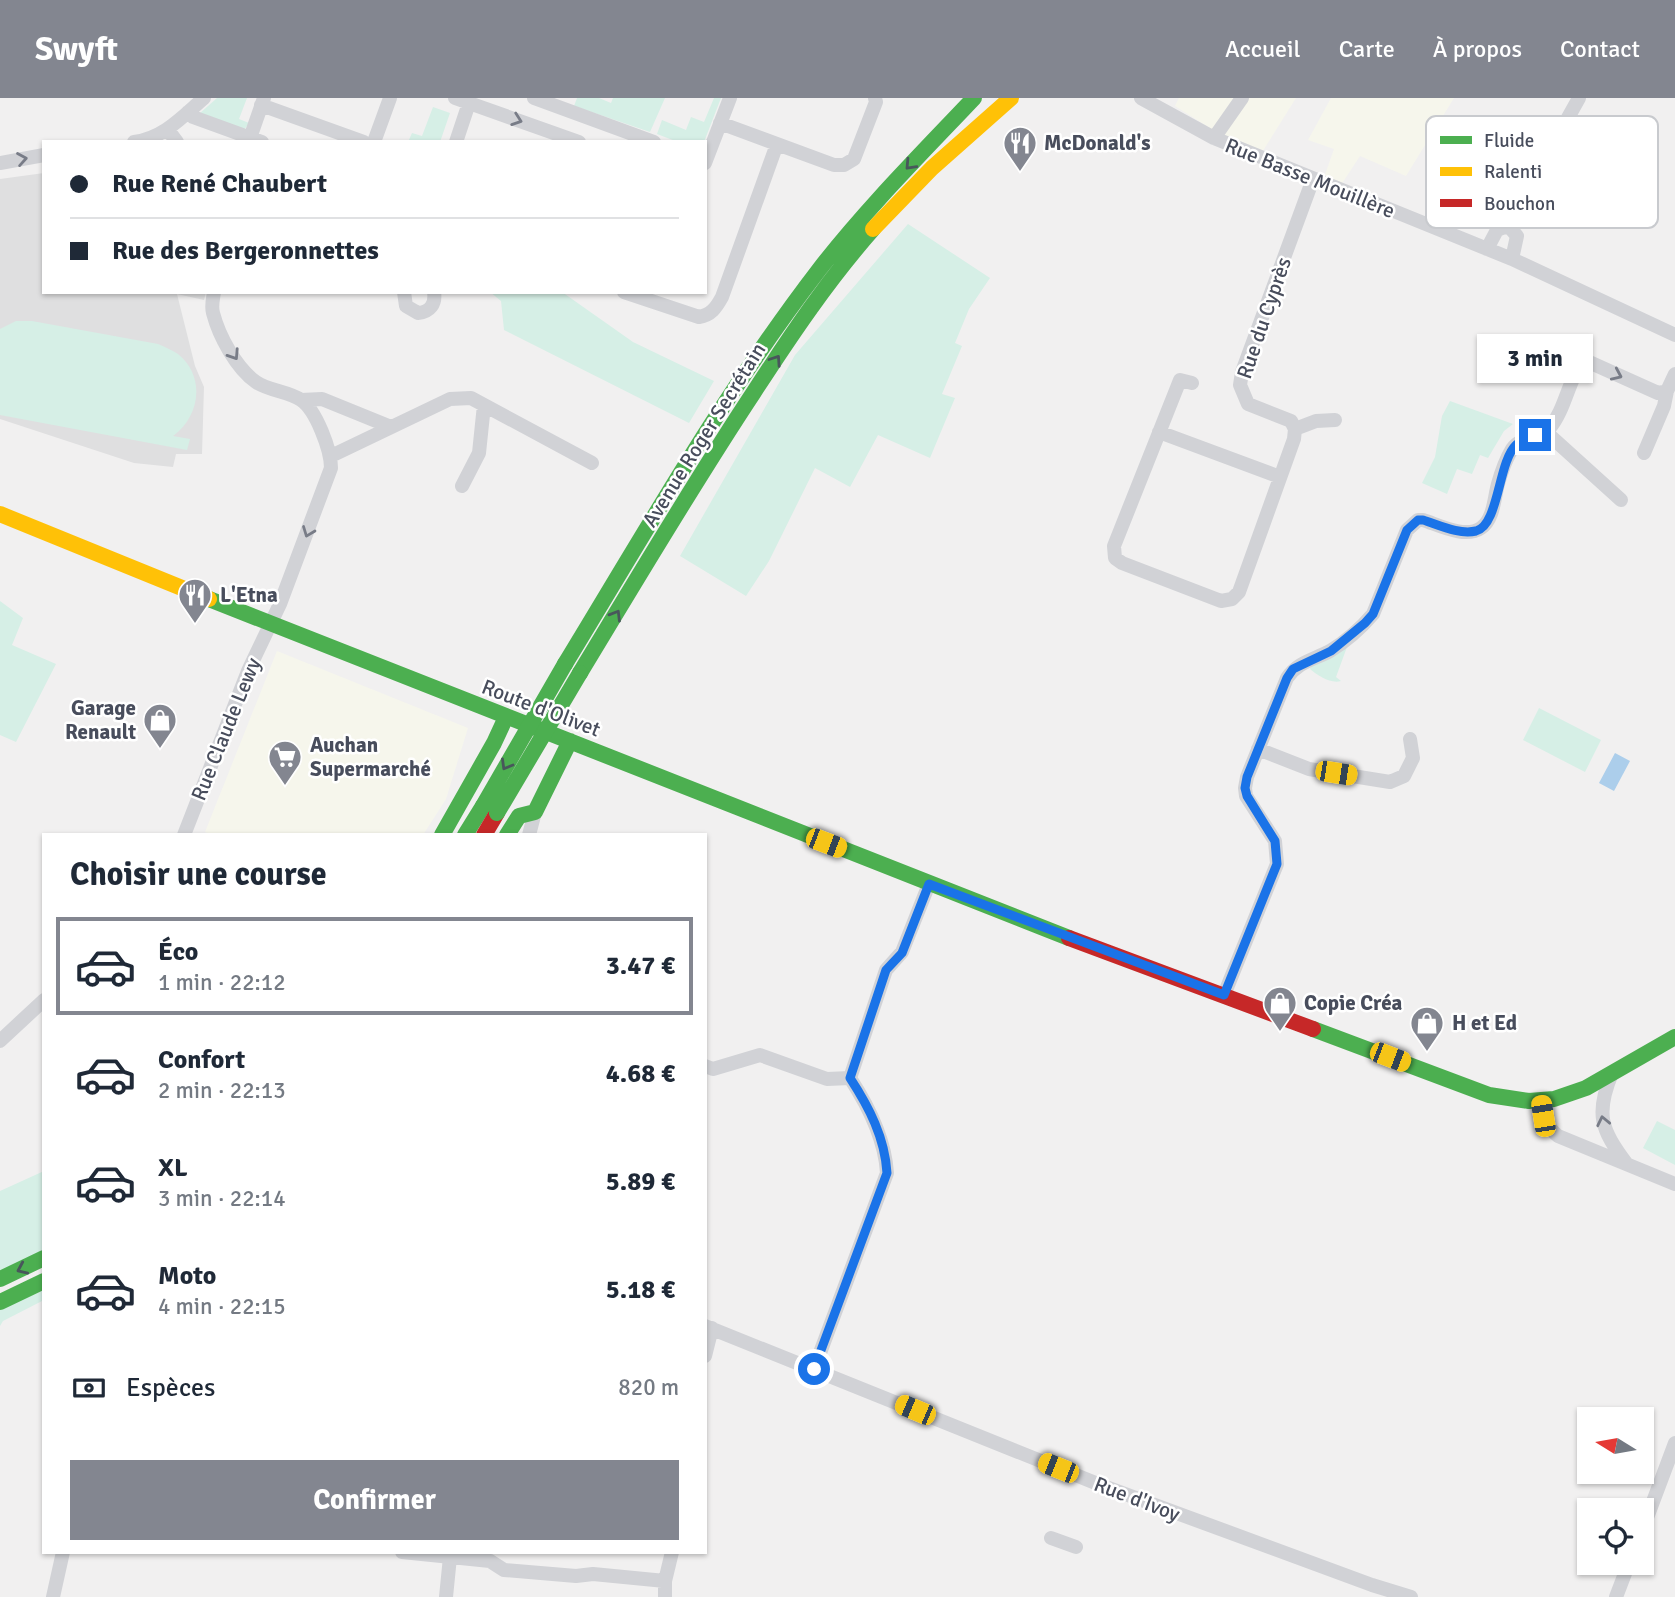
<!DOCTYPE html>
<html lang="fr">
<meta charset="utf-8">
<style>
:root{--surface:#fff;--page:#f6f6f7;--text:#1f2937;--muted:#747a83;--line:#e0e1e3;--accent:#838690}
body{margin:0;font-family:Signika,sans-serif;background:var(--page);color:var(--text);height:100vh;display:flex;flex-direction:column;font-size:26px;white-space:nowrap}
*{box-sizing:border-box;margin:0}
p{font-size:23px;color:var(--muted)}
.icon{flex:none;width:38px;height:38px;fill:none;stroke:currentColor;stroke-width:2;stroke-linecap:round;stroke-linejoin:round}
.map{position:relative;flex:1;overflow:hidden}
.details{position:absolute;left:42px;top:735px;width:665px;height:721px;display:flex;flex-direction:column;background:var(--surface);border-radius:0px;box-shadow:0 2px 5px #0004}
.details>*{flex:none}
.top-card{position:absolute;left:42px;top:42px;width:665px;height:154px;border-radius:0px;box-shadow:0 2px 5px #0004;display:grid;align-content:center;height:154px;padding:0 28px;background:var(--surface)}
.needle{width:46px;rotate:281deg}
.fabs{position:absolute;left:1577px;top:1309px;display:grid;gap:14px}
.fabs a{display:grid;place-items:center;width:77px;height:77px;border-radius:0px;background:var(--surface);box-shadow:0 2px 5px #0004;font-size:35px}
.end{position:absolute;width:32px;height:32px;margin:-16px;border:9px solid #1a73e8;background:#fff;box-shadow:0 0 0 4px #fff}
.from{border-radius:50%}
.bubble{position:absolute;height:49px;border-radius:0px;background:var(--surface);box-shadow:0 2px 5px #0004;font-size:23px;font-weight:800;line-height:49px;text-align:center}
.car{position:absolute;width:21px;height:42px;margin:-21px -10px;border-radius:9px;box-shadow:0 0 5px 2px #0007;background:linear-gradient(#f5c518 24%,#345 0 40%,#f5c518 0 76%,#345 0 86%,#f5c518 0)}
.top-card b{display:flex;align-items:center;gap:24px;height:66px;font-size:26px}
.top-card b+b{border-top:2px solid var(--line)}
.top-card i{width:18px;height:18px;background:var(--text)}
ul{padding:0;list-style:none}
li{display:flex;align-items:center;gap:21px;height:98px;margin:0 14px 10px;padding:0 14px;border:4px solid transparent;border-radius:0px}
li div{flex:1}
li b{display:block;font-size:26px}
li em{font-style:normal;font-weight:800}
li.on{border-color:var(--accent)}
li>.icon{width:63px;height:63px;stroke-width:1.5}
h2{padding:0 28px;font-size:32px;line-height:84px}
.pay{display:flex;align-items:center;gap:18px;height:77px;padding:0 28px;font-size:26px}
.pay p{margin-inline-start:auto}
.action{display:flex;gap:14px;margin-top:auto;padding:14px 28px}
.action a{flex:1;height:80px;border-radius:0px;background:var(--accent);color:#fff;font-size:28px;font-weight:800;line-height:80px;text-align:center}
header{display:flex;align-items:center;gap:42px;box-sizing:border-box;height:98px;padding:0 35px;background:var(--accent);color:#fff}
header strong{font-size:33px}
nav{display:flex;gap:38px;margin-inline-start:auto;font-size:24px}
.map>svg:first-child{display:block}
.commercial{fill:#f6f6ec}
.education{fill:#dfdfe0}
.green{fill:#d6efe6}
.water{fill:#acceeb}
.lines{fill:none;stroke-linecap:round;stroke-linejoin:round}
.street{stroke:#d1d2d6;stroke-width:14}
.fast{stroke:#4caf50;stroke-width:16}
.slow{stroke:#ffc107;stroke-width:16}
.jam{stroke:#c62828;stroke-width:16}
.fast-bridge{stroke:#4caf50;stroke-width:16}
.oneway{stroke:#787c87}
.oneway2{stroke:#48575b}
.route{stroke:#1a73e8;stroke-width:9}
.labels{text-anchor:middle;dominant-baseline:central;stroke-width:5;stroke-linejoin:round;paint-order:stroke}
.poi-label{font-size:21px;font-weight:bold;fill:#484d5c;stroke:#fff;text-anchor:start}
.street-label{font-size:21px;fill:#484d5c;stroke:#fff}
.key{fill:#fff;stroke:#c8cace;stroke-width:2}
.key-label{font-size:19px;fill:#484d5c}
</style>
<header>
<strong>Swyft</strong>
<nav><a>Accueil</a><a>Carte</a><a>À propos</a><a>Contact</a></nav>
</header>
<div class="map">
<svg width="1675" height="1499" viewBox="0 0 1675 1499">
<rect width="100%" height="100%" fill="#f1f0f0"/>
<path class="commercial" d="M1179 0H1296L1261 56 1221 37 1175 8Z
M1331 0H1454L1406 78 1360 58 1339 90 1321 88 1334 51 1308 42Z
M277 553 468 630 446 701 423 737H213L205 734Z"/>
<path class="education" d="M44 75V194H206L204 202 177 196 195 268 204 289 202 356H176L173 369 134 365 0 321V81Z"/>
<path class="green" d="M217 0H247L239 21 249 25 244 32 199 16Z
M577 0H599L611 5 613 0H665L650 34 574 8Z
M714 0H721L704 44H678L657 36 662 22 686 32 691 19 704 24Z
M433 9 450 15 440 44H408L412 35 422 38Z
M908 126 990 180 969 211 955 245 962 248 942 296 955 300 930 360 878 337 850 389 815 370 769 463 746 498 680 458 795 257Z
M490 194H562L633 244 714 283 689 325 504 232 501 203Z
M16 223H32L158 246C165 249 172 252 178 256 206 279 200 318 173 338L190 341 187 352 0 317V231Z
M1450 303 1513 326 1504 333 1488 360 1480 357 1472 376 1457 371 1447 396 1422 385 1435 359 1442 318Z
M0 503 23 520 12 547 56 566 16 644 0 637Z
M1347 549 1336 579 1341 583C1331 586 1318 578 1310 571L1311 568Z
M1539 610 1601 642 1585 674 1523 642Z
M1657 1023 1675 1032V1067L1643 1050Z
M44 1073V1152L0 1173V1093Z
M44 1192V1202L3 1223 0 1228V1211Z"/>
<path class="water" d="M1615 655 1630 663 1614 693 1599 685Z"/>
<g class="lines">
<path class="street" d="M455 0 579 44
M534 0 654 44
M1141 0 1214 40 1512 161 1675 237
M261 7 364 44
M188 14 193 19 262 44
M720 25 834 67H844L854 61 876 4 875 0
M168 32 177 44
M250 40 264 0
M1214 40 1242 0
M134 44C164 40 182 19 204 0
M374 44 390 0
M456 44 469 5
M0 65 44 57
M705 65 730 0
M1511 122V131L1517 138 1512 161
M1487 151 1497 132 1505 129 1511 122 1579 0
M404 194 406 208 418 215C430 214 436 206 434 194
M624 194 699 219C711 217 716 210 722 199L777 46
M1192 285 1180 282 1114 448 1115 460 1122 465 1221 503 1232 501 1239 494 1294 341 1295 331 1291 323 1248 306 1240 287 1242 274 1313 81
M301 302 322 301 391 329
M1295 331 1316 323 1335 322
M1159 334 1280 379
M1547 335 1621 402
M1644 355 1664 308 1667 293
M331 358 450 301 471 300 592 365
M462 388 479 355 484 307
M1258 651 1309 671 1390 684 1404 678 1413 660 1410 641
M184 737 248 573 280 506 331 370C331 352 316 312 301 302 288 293 269 293 256 284 236 270 219 238 213 215 211 208 213 201 214 194
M529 737 535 714
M1224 897 1277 766 1275 743 1246 698 1245 690 1247 679 1287 580C1298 564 1313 562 1330 553 1345 544 1361 530 1373 516L1407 432 1418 422H1423C1439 427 1465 441 1481 430 1494 421 1494 400 1498 386 1501 375 1506 361 1512 351 1521 337 1541 342 1549 331 1565 312 1568 284 1582 263L1589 264 1658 295 1667 293 1675 276
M0 943 44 902
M705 968 713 971 760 957 827 981 850 980
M1612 975C1595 1016 1601 1031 1626 1065
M1541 1003C1543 1017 1545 1028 1558 1038L1675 1086
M705 1228 1098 1386 1372 1487 1411 1499
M705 1258 712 1230
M814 1271 887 1075C885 1041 869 1009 850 980L886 872 902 854 929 786
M1642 1433 1675 1345
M1051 1440 1076 1449
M402 1454 490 1463 504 1472 576 1478 593 1476 665 1483
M53 1499 63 1454
M446 1499 450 1459
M665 1499V1483L672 1454
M1616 1499 1629 1465"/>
<path class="fast" d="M209 501 1069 840
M565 566C646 433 723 297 818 173 865 112 921 56 974 0
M580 575C637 481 693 386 754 294 791 237 828 182 873 131
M535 714 570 643
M442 737 494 645 506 619
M465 737 483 708
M507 737 519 718 535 714
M1313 931 1489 997 1529 1003 1554 1001 1586 990 1675 939
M0 1181 44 1160
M0 1204 44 1183"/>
<path class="slow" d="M873 131 932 70 1011 0
M0 416 209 501"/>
<path class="jam" d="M484 737 497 715
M1069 840 1313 931"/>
<path class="fast-bridge" d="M483 708 565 566
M497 715 580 575"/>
</g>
<defs><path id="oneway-chevron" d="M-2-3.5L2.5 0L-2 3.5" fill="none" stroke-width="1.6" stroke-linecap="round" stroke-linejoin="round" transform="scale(1.75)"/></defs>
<g class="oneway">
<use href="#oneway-chevron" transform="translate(517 22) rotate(19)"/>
<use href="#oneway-chevron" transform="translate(22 61) rotate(-10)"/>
<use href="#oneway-chevron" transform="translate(234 257) rotate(57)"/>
<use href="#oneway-chevron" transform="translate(1617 277) rotate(24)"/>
<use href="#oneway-chevron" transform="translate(308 434) rotate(111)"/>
<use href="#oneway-chevron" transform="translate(1603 1023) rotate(-102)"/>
</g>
<g class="oneway2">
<use href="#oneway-chevron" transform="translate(910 67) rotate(133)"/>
<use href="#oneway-chevron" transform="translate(776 262) rotate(-56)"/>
<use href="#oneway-chevron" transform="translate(616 517) rotate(-59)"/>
<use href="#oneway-chevron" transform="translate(506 667) rotate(120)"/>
<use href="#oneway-chevron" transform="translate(22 1171) rotate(156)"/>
</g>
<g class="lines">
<path class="route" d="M814 1271 887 1075C885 1040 869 1009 850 980L886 872 902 855 929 786 1224 897 1277 766 1275 743 1247 698 1245 690 1247 679 1287 580 1293 571 1331 553 1365 525 1373 516 1407 432 1418 422H1423C1439 427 1459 437 1476 433 1499 427 1498 364 1516 347 1521 342 1529 340 1535 337"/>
</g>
<defs>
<symbol id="restaurant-pin" viewBox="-11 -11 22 30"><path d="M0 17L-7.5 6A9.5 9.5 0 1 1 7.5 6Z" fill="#838690" stroke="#fff"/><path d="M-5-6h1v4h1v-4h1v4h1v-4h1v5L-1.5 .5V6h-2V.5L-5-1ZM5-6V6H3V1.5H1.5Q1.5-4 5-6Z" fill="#fff"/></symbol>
<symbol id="shop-pin" viewBox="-11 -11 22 30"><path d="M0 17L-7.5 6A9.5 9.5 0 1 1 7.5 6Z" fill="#838690" stroke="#fff"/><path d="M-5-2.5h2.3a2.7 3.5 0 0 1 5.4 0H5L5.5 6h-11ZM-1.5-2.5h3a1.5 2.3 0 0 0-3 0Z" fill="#fff"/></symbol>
<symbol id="supermarket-pin" viewBox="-11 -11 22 30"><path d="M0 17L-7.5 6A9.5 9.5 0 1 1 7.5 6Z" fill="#838690" stroke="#fff"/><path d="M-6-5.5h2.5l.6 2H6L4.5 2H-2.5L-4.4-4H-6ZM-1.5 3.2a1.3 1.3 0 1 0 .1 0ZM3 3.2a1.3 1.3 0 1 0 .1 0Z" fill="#fff"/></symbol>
</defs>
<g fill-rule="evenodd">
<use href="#restaurant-pin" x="1001" y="26" width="38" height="52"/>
<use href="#restaurant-pin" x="176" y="478" width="38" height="52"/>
<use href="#shop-pin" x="141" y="603" width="38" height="52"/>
<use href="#supermarket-pin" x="266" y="640" width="38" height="52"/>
<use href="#shop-pin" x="1261" y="886" width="38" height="52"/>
<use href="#shop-pin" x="1408" y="906" width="38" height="52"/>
</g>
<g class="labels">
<g class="poi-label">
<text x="1044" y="45">McDonald's</text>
<text x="220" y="497">L'Etna</text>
<text x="136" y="610" text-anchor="end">Garage<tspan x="136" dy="24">Renault</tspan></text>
<text x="310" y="647">Auchan<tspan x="310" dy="24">Supermarché</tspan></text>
<text x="1304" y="905">Copie Créa</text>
<text x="1452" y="925">H et Ed</text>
</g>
<g class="street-label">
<text transform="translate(1310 80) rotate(22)">Rue Basse Mouillère</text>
<text transform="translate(1264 220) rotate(-71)">Rue du Cyprès</text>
<text transform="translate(704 337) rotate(-58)">Avenue Roger Secrétain</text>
<text transform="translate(541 610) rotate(21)">Route d'Olivet</text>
<text transform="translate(226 631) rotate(-68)">Rue Claude Lewy</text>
<text transform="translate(1137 1401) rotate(21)">Rue d'Ivoy</text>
</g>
</g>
<rect x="1426" y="18" width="232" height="112" rx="10" class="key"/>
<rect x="1440" y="38" width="32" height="8" fill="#4caf50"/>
<rect x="1440" y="69" width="32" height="9" fill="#ffc107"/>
<rect x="1440" y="101" width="32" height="8" fill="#c62828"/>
<g class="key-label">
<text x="1484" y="49">Fluide</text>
<text x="1484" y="80">Ralenti</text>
<text x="1484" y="112">Bouchon</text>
</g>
</svg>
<div class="fabs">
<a><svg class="needle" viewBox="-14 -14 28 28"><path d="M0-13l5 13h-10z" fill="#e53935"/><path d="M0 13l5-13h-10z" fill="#747a83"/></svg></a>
<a><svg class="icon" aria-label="locate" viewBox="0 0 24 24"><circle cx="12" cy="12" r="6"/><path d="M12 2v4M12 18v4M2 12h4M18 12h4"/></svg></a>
</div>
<i class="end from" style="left:814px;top:1271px"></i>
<i class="end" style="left:1535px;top:337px"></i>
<div class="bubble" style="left:1477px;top:236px;width:116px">3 min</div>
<i class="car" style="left:1336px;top:675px;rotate:99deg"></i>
<i class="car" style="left:826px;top:745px;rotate:111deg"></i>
<i class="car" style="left:1390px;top:959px;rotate:111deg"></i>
<i class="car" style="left:1543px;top:1018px;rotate:351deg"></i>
<i class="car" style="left:915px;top:1312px;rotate:293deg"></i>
<i class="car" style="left:1058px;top:1370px;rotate:292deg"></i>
<div class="top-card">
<b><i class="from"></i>Rue René Chaubert</b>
<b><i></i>Rue des Bergeronnettes</b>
</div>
<section class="details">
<h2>Choisir une course</h2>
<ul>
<li class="on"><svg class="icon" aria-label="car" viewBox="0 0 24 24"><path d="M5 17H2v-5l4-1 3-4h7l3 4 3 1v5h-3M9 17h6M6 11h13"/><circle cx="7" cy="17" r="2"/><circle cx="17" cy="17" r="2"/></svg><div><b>Éco</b><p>1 min · 22:12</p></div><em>3.47 €</em></li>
<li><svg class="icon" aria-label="car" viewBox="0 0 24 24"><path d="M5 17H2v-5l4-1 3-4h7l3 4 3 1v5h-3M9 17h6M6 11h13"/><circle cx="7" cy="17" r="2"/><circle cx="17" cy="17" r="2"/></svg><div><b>Confort</b><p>2 min · 22:13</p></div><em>4.68 €</em></li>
<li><svg class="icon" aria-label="car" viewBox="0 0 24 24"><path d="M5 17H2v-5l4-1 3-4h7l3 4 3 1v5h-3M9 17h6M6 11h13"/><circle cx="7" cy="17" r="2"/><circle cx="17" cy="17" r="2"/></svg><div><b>XL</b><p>3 min · 22:14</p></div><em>5.89 €</em></li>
<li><svg class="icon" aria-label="car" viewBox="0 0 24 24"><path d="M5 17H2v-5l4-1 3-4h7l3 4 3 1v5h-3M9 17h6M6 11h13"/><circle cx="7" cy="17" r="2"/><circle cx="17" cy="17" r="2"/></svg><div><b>Moto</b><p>4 min · 22:15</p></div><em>5.18 €</em></li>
</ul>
<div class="pay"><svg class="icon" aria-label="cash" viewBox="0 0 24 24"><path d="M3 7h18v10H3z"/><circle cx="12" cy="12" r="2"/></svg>Espèces<p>820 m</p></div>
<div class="action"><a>Confirmer</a></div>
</section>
</div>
